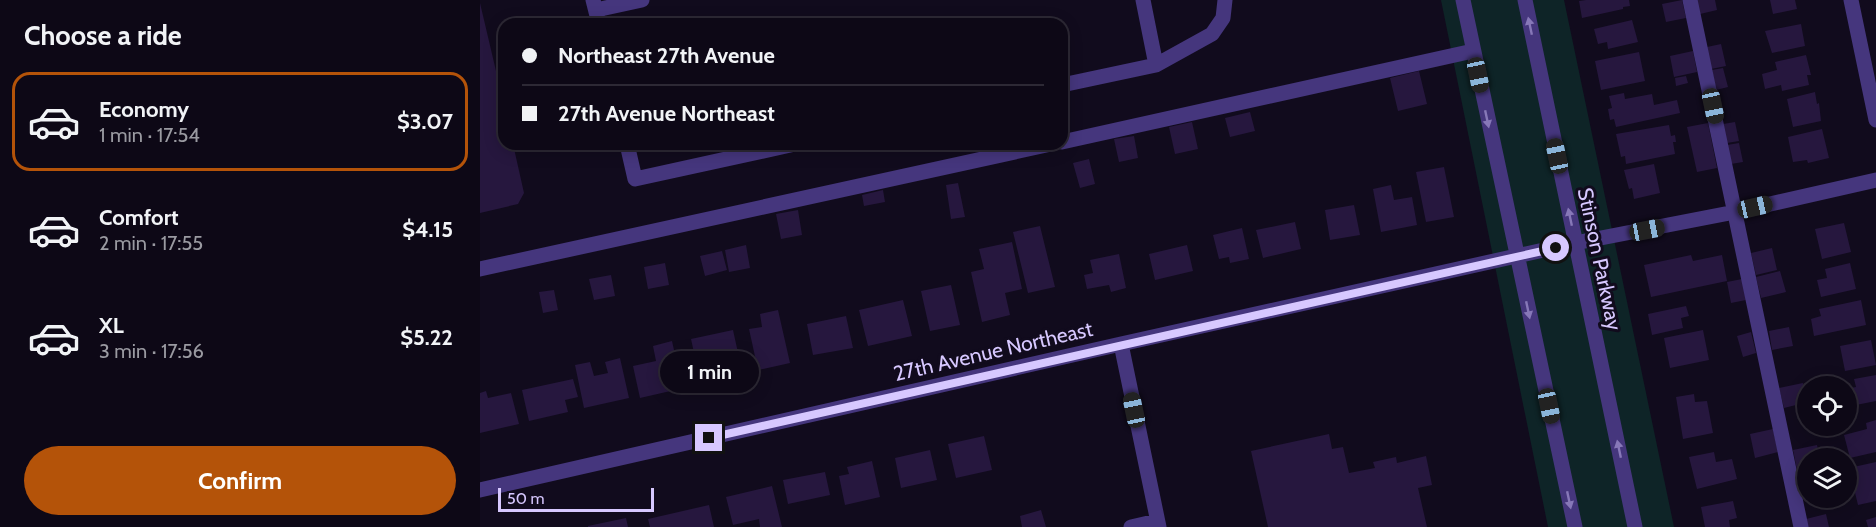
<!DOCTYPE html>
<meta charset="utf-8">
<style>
:root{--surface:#0d0816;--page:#16111f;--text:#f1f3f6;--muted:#9a9aa1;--line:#2d2935;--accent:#b45309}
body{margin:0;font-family:Cabin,sans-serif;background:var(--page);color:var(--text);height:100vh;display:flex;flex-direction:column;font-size:22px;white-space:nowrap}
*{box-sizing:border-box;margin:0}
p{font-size:20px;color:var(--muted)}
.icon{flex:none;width:33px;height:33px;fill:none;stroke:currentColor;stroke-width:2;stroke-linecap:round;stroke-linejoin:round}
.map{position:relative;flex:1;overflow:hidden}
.panel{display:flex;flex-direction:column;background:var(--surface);width:480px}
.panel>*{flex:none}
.guide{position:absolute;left:18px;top:18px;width:570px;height:132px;border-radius:18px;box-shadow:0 3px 15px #0003,0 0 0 2px var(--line);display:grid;align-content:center;height:132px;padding:0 24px;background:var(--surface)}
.buttons{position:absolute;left:1317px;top:376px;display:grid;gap:12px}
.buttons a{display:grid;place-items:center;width:60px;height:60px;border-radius:50%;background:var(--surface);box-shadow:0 3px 15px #0003,0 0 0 2px var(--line);font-size:30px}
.scale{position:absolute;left:18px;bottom:15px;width:156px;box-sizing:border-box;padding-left:6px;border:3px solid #d7c8ff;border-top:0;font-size:16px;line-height:21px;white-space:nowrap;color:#d7c8ff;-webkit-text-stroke:4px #110b1d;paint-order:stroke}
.end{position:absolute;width:27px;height:27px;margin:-14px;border:8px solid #d7c8ff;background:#111;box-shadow:0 0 0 3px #111}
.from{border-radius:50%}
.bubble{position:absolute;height:42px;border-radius:21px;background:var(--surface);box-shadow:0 3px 15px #0003,0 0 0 2px var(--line);font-size:20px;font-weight:700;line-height:42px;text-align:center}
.car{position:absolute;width:18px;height:36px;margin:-18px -9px;border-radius:8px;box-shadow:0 0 4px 2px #0007;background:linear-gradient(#222 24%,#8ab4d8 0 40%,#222 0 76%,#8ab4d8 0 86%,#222 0)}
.guide b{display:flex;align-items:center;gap:21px;height:57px;font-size:22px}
.guide b+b{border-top:2px solid var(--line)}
.guide i{width:15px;height:15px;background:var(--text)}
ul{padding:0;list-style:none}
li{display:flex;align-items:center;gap:18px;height:99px;margin:0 12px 9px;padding:0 12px;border:3px solid transparent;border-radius:18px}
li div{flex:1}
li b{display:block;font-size:22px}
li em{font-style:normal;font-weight:700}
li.current{border-color:var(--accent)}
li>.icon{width:54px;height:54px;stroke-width:1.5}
h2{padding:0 24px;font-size:27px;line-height:72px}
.button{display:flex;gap:12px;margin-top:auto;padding:12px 24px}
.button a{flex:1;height:69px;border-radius:36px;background:var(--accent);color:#fff;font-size:24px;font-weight:700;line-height:69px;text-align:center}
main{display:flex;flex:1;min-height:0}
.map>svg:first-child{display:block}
.green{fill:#0e2427}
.building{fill:#26173e}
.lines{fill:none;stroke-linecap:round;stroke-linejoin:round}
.minor{stroke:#45367d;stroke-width:15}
.oneway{fill:#8778b8}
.route{stroke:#d7c8ff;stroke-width:8}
.labels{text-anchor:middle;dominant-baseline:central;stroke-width:6;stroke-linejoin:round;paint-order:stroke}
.street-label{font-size:21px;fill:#d7c8ff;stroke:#110b1d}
</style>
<main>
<section class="panel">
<h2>Choose a ride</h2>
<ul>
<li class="current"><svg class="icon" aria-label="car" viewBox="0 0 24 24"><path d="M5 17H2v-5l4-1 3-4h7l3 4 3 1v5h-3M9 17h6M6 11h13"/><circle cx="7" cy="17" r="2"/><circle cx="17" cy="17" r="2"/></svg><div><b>Economy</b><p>1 min · 17:54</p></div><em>$3.07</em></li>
<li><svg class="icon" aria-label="car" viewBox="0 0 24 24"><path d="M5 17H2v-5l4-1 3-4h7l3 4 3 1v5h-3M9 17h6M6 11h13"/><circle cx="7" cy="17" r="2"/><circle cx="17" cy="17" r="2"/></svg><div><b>Comfort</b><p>2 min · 17:55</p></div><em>$4.15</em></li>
<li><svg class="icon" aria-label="car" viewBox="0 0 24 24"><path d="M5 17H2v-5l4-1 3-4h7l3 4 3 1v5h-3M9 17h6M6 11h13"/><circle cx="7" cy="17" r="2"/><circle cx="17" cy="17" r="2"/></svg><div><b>XL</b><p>3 min · 17:56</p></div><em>$5.22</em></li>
</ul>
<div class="button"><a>Confirm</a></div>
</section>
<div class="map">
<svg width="1396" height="527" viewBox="0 0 1396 527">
<rect width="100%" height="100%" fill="#110b1d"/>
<path class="green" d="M961 0H1084L1194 527H1068Z"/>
<path class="building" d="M1106 0H1149L1150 6 1143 7V9L1102 18 1099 1Z
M1202 0 1206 18 1186 22 1182 4Z
M1216 0H1235L1237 10 1220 14Z
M1290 0H1315L1317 9 1293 14Z
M0 3 24 105V144H33L44 193 38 204 0 213Z
M1152 20 1158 42 1128 49 1127 42 1118 44 1114 29Z
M1321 24 1325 46 1292 53 1285 31Z
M1241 44 1246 66 1231 69 1227 47Z
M1213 51 1217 72 1194 77 1190 56Z
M1159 52 1165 81 1121 90 1115 61Z
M1326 55 1331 75H1327L1329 85 1302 91 1301 85 1285 89 1282 74 1297 70 1295 62Z
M1243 68 1248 87 1236 90 1232 70Z
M939 71 947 104 918 111 910 78Z
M1206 76 1208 83 1196 86 1195 78Z
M1335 92 1337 104 1339 103 1341 121 1313 127 1307 99Z
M1144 93 1145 99 1172 94 1174 105 1197 100 1200 113 1136 127 1134 119 1130 120 1128 109 1132 108 1129 96Z
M770 112 775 131 750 137 745 118Z
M712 122 718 149 695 154 689 127Z
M1255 122 1259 141 1247 143 1243 124Z
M1228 123 1237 168 1217 172 1207 127Z
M1189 125 1191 136 1195 135 1196 142H1193L1195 154 1146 164 1145 156 1141 157 1136 134Z
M1342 129 1349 158 1328 163 1327 160 1313 162 1308 137Z
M654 136 658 158 639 162 634 139Z
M1259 143 1263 162 1251 164 1247 145Z
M609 159 615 184 600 188 593 163Z
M1174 164 1180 193 1154 199 1152 188 1149 189 1144 170Z
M964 167 974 217 946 222 936 172Z
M478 183 485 217 471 219 466 185Z
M911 185 914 200 932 197 937 225 901 232 893 189Z
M403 190 405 202 384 206 382 195Z
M874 205 880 235 850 240 845 210Z
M318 210 322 235 301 239 296 214Z
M815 222 821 249 783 258 776 230Z
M1364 223 1371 252 1342 259 1335 229Z
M560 226 575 287 548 293 533 232Z
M762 228 769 259 750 263 749 257 739 259 733 235Z
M532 242 542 289 525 293 530 315 502 322 491 272 504 269 499 249Z
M266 245 270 268 249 272 245 250Z
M707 245 713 271 675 280 669 254Z
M1292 248 1297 270 1276 275 1271 253Z
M242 251 247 270 225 276 220 256Z
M639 254 646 288 631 292 629 285 607 289 604 275 613 273 610 260Z
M1211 255 1213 261 1242 255 1247 281 1171 297 1164 265Z
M185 263 189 285 168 289 164 267Z
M1370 263 1376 289 1341 297 1337 280 1347 278 1345 269Z
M1300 271 1306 292 1281 298 1276 277Z
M131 275 135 296 114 300 109 279Z
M1262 279 1266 300 1251 303 1247 282Z
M471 285 480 325 450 331 441 291Z
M74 290 78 310 63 313 59 292Z
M423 300 432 336 388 346 379 310Z
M1381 300 1386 325 1334 336 1331 319 1341 316 1339 309Z
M1206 306 1209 316 1201 318 1203 328 1172 335 1168 314Z
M298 310 310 363 278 370 269 329 282 327 280 314Z
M366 316 373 348 333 355 327 324Z
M1309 327 1313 346 1292 350 1289 331Z
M253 330 262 371 220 380 211 339Z
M1223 330 1229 360 1190 368 1184 338Z
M1271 332 1276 353 1263 357 1257 336Z
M1391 340 1396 365 1365 371 1360 346Z
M192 341 198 368 204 367 208 387 160 398 153 366 176 361 173 346Z
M140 358 149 398 104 408 95 365 110 362 114 376 128 373 125 362Z
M1396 375V401L1366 407V389L1376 387 1374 379Z
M93 379 98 397 85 400 88 412 49 421 42 390Z
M1323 383 1328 402 1304 408 1299 388Z
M6 391 8 398 31 393 39 424 0 433V393Z
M1214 394 1215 402 1227 401 1233 433 1203 439 1196 397Z
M1396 420V452L1370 458 1364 435 1387 429 1386 423Z
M1293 429 1298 452 1275 458 1270 434Z
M849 434 852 449 863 447 869 473 895 468 893 462 916 457 917 463 946 456 952 485 938 488 947 527H788L771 451Z
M504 436 512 470 476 478 468 444Z
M1337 445 1340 459H1328V468L1317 470 1313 450Z
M450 450 457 480 421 488 415 458Z
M1234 452 1236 462 1252 459 1257 479 1217 489 1209 457Z
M392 461 400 497 365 505 359 476 369 474 367 467Z
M1396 462V501L1378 505 1369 468Z
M1328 470V491L1322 492 1318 472Z
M345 472 350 495 308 504 303 480Z
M292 486 302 527H280L279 519 253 525 246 497Z
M1253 501 1257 518 1249 520 1250 527H1225L1221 507Z
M229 505 234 527H170L168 519Z
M561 510 566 527H542L540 516Z
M1346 514 1349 527H1328L1326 519Z
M1396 517V527H1388L1386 520Z
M146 518 148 527H108V526Z"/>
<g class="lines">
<path class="minor" d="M113 0 119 24
M663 0 676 65
M983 0 1095 527
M1045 0 1155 527
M1210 0 1321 527
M1371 0 1396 120
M116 10 162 0
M582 85 676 65 732 34 743 18 745 0
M582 142 993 51
M147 144 155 179 315 144
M0 269 571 144
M641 344 679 527
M0 490 641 344 1095 243 1255 212 1396 180
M651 527 677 521"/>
</g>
<defs><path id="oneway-solid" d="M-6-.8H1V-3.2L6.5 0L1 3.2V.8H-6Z" transform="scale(1.5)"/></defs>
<g class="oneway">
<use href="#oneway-solid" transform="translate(1050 26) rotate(-102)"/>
<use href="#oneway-solid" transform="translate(1007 119) rotate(78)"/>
<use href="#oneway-solid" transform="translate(1090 217) rotate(-102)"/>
<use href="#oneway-solid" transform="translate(1048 310) rotate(78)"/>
<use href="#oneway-solid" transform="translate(1139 449) rotate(-102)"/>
<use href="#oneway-solid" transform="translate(1089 500) rotate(78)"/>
</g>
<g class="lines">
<path class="route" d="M229 438 1076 248"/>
</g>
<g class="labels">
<g class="street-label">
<text transform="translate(1120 259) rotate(78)">Stinson Parkway</text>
<text transform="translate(513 351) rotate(-13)">27th Avenue Northeast</text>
</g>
</g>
</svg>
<div class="buttons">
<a><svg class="icon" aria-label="locate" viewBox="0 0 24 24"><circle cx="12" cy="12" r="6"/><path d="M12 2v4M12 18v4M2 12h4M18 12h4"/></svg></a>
<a><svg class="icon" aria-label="layers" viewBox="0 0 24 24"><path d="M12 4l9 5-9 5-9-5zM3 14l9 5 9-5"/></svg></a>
</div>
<div class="scale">50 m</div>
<i class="end from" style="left:1076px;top:248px"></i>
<i class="end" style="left:229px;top:438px"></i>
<div class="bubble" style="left:180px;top:351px;width:99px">1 min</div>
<i class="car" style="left:998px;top:75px;rotate:168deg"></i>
<i class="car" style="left:1233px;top:106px;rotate:168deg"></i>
<i class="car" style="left:1077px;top:156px;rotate:348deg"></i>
<i class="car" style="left:1275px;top:207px;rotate:77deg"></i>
<i class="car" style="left:1167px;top:230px;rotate:79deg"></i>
<i class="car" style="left:1069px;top:406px;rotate:168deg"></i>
<i class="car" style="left:654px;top:410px;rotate:348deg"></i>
<div class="guide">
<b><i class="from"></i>Northeast 27th Avenue</b>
<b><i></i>27th Avenue Northeast</b>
</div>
</div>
</main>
